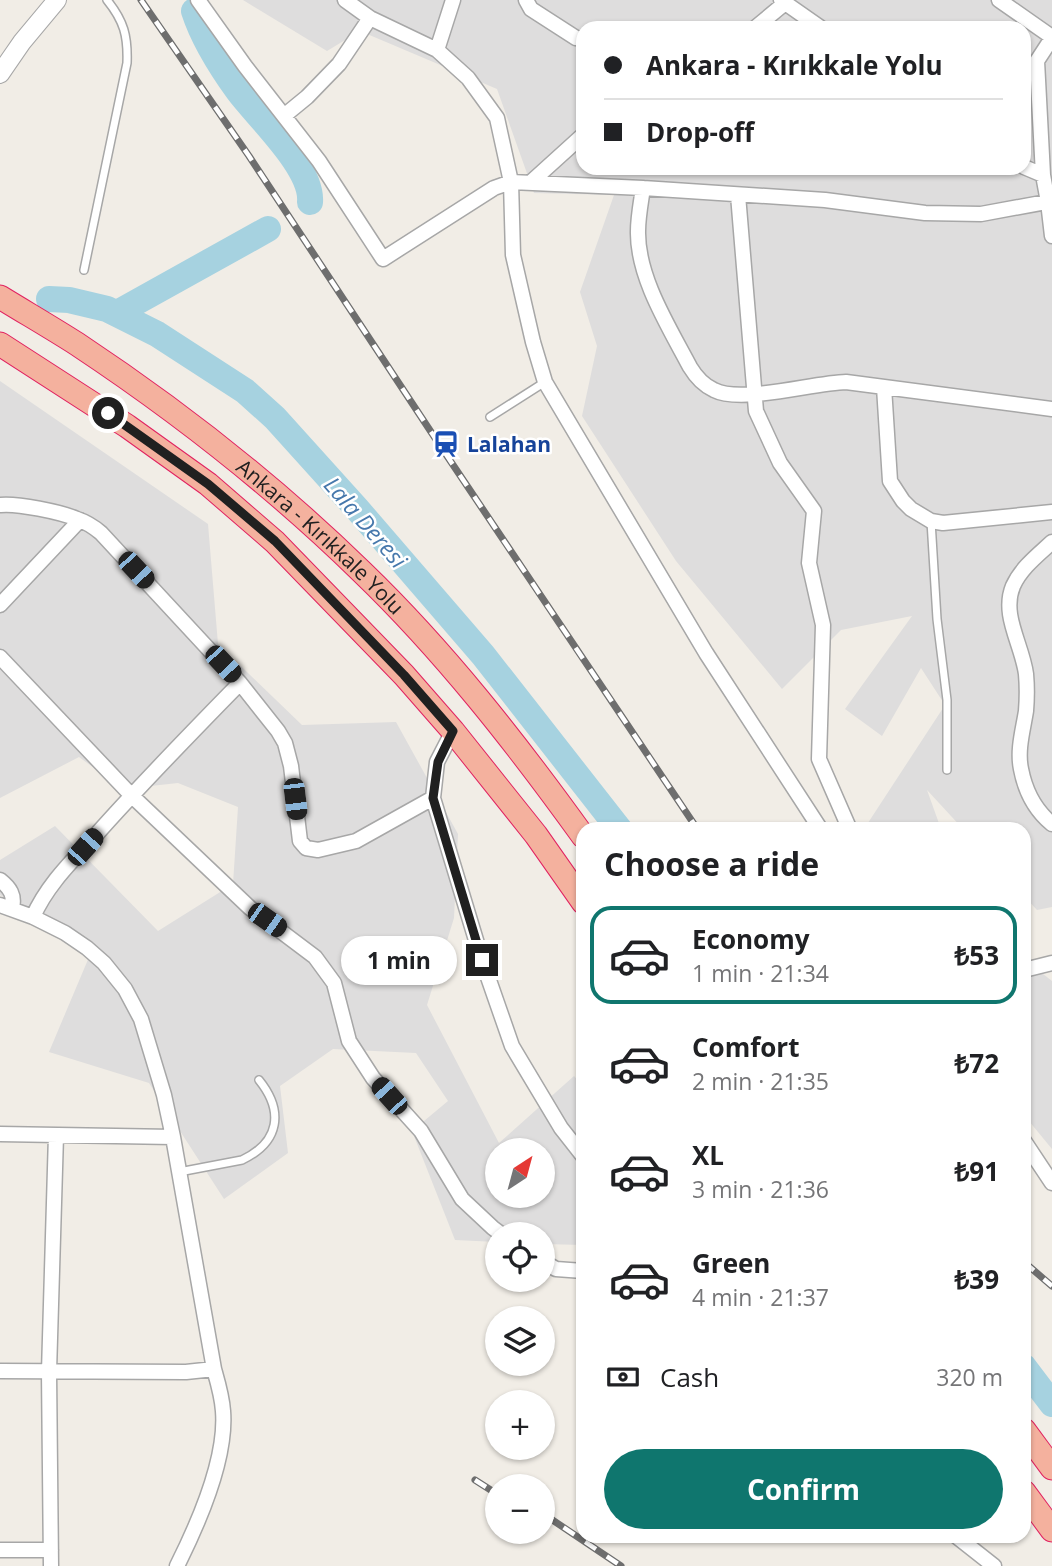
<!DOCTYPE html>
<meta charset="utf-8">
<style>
:root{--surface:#fff;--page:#f6f6f6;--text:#202124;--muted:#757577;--line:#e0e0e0;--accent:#0f766e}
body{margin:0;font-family:"Open Sans",sans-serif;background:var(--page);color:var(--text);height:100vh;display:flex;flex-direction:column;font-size:26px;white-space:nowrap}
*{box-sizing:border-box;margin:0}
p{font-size:23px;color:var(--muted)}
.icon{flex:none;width:38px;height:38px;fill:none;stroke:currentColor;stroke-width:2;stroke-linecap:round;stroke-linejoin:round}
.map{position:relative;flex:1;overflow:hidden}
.details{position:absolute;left:576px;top:822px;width:455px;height:721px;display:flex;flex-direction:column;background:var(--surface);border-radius:21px;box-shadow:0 2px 5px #0004}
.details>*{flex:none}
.guide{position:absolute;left:576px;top:21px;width:455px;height:154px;border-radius:21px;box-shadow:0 2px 5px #0004;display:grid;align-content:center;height:154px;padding:0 28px;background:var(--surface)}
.needle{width:46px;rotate:36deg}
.fabs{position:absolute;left:485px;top:1138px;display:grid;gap:14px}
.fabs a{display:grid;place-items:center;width:70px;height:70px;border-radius:50%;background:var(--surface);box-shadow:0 2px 5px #0004;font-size:35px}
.end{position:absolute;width:32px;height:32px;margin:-16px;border:9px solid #202020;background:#fff;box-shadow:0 0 0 4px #fff}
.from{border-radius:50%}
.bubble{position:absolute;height:49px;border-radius:24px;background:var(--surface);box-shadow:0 2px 5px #0004;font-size:23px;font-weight:700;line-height:49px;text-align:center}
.car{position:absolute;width:21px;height:42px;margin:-21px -10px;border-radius:9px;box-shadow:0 0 5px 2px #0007;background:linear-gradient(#222 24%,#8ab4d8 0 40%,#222 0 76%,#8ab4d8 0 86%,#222 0)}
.guide b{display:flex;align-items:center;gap:24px;height:66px;font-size:26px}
.guide b+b{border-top:2px solid var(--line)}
.guide i{width:18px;height:18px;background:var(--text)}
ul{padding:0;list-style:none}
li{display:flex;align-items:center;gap:21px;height:98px;margin:0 14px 10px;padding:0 14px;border:4px solid transparent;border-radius:21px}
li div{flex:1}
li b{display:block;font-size:26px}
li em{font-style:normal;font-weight:700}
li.current{border-color:var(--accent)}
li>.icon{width:63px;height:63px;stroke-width:1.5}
h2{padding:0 28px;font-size:32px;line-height:84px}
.pay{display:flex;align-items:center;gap:18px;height:77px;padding:0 28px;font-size:26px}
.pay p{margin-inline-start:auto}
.primary-button{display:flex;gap:14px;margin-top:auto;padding:14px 28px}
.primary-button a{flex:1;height:80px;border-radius:42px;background:var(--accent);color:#fff;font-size:28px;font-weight:700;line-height:80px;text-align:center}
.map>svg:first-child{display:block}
.residential{fill:#dedddd;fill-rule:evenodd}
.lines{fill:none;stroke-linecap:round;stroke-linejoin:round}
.river{stroke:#a6d2e0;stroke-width:26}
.service-casing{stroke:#a7a7a7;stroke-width:10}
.minor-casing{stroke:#a7a7a7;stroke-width:17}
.tertiary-casing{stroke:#a7a7a7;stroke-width:20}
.trunk-casing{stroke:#e12261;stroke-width:25}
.service{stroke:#fff;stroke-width:7}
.minor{stroke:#fff;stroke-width:14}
.tertiary{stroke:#fff;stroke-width:18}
.trunk{stroke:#f4b19e;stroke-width:23}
.rail-casing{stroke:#6e6e6e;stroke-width:7}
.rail{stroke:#fff;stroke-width:4.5;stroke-dasharray:13;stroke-linecap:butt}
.route{stroke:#202020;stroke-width:9}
.labels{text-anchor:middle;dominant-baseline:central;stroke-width:5;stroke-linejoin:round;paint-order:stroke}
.transit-label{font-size:21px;font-weight:bold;fill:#164399;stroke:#fff;text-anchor:start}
.street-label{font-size:21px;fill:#202020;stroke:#fff}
.water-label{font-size:23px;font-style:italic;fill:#4678ac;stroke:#fff}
</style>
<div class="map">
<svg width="1052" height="1566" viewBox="0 0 1052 1566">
<rect width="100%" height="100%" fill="#f1ede6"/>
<path class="residential" d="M243 0H1052V907L1037 910 1024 896V830L963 829 927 790 941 829H864L945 705 921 668 882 736 845 709 912 616 841 630 782 689 676 561 582 416 597 346 580 292 614 195 534 193 497 89 360 31 327 51ZM583 28H1024V168H583Z
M0 381 208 524 218 644 302 725 396 722 458 834 454 918 427 1005 499 1143 574 1076 583 1086V1245L543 1244 542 1234H497V1242L455 1240 412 1131 448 1101 416 1053 333 1049 280 1086 288 1153 224 1199 149 1083 49 1052 92 950 0 895V860L55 826 158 931 233 884 238 807 178 783 123 789 79 757 0 798ZM497 1150H542V1195H497Z
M1024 959 1052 981V1149L1024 1115Z"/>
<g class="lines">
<path class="river" d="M194 11C203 39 220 66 238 91 258 118 313 168 310 202
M49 299 69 300 107 309 157 334 245 391 275 418 358 510 483 655 620 830
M117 313 268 229
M1024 1367 1052 1404"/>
<defs>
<path id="service" d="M84 270 127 63C128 36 124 21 107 0
M490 417 545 382
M931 521 937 619 947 700V770
M179 1172 242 1160C280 1142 284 1111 259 1080"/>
<path id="minor" d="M198 0 245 66 319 161 383 259 494 188 511 182 643 188 825 200 925 213 981 214 1052 201
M345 0 370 18 437 50 468 78 497 118 511 182 513 255 533 342 545 382 706 653 821 830
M526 0 531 9 576 38 583 39
M781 0 821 28
M999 0 1052 37
M755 28 785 3
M1052 38 1037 61 1043 175 1048 202 1052 236
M437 50 453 0
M285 115 307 97 339 64 370 18
M1024 167 1043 175
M530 183 583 135
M643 188C641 202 638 217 638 231 637 277 669 327 690 367 696 377 703 385 714 390 741 404 812 383 846 382L1052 409
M738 195 756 411 780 463 814 511 809 563 823 625 819 759 850 830
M884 387 890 481 903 501 911 509 931 521 943 523 1052 512
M0 505C17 503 61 512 77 519 86 522 94 527 101 533L240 683 278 731 285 743 291 766 300 841 306 848 318 850 356 841 433 798
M1052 542C1038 555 1021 568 1013 586 1001 615 1022 644 1026 674 1027 685 1027 699 1026 711 1023 730 1017 750 1021 769 1025 790 1035 810 1052 824
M0 605 80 520
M0 657 131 795 250 908 315 957 334 983 349 1041 373 1078 421 1131 462 1199 493 1228 501 1234
M453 731 437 762 433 798 482 960 512 1046 561 1128 583 1156
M0 880C10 888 15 895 12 908
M0 905 33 917 65 933 87 948 104 963 125 989 141 1019 164 1095 173 1137 214 1369C218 1383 222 1396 223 1411 227 1459 198 1524 177 1566
M33 917C47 885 72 861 95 836 142 783 191 733 240 683
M1024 970 1052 963
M0 1134 173 1137
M1024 1141 1052 1183
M542 1261 556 1269 583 1271
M0 1371 186 1372 214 1369
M956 1536 994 1566
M0 1550H51
M51 1566 49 1372 56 1135"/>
<path id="tertiary" d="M0 74 22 42 57 0"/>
<g id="trunk">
<path id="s1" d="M0 297C26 313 52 328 77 344 178 411 275 487 362 572 444 651 516 743 583 836"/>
<path d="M0 344 127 426 208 484 275 542 404 675 453 731 536 835 583 902"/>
<path d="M1024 1430 1052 1468"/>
<path d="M1024 1492 1052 1530"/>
</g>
</defs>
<use href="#service" class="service-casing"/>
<use href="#minor" class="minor-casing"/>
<use href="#tertiary" class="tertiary-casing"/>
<use href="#trunk" class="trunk-casing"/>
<use href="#service" class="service"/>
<use href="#minor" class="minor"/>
<use href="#tertiary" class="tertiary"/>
<use href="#trunk" class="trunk"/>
<defs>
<path id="rail" d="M141 0 249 156 439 444 698 830
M1024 1262 1052 1286
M475 1480 497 1494
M542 1513 621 1566"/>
</defs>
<use href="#rail" class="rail-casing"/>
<use href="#rail" class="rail"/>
</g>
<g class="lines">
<path class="route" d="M108 413 208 484 275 541 404 675 453 731 438 762 433 798 482 960"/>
</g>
<defs>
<symbol id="station-bare" viewBox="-9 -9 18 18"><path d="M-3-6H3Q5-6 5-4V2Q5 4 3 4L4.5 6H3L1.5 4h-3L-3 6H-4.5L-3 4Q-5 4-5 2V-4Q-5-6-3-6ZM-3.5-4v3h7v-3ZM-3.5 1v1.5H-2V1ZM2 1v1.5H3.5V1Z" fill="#1a4fb4" stroke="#fff" stroke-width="2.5" paint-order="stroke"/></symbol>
</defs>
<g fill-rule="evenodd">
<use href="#station-bare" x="427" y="425" width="38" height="38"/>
</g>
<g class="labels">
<g class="transit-label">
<text x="467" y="444">Lalahan</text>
</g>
<g class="street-label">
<text stroke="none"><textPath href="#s1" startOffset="401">Ankara - Kırıkkale Yolu</textPath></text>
</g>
<g class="water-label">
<text transform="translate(366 522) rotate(49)">Lala Deresi</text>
</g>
</g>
</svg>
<div class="fabs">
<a><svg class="needle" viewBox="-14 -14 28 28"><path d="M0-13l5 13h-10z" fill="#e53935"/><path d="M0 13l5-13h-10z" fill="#757577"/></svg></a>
<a><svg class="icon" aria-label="locate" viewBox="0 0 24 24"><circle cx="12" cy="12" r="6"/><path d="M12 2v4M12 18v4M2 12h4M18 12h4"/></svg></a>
<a><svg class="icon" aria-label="layers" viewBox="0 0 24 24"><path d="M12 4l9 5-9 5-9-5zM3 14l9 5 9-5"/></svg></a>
<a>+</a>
<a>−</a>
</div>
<i class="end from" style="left:108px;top:413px"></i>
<i class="end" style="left:482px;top:960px"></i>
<div class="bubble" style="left:341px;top:936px;width:116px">1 min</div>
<i class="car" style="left:136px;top:570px;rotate:137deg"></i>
<i class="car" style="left:223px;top:664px;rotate:137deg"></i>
<i class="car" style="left:295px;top:799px;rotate:173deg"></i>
<i class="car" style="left:85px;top:847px;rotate:42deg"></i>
<i class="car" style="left:267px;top:920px;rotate:125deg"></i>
<i class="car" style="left:389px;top:1096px;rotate:318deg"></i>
<div class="guide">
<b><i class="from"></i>Ankara - Kırıkkale Yolu</b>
<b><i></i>Drop-off</b>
</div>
<section class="details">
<h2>Choose a ride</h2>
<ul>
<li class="current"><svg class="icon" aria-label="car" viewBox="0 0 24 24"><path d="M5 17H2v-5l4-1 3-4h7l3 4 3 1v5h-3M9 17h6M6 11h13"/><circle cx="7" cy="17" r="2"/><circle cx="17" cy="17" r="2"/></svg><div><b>Economy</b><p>1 min · 21:34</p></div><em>₺53</em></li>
<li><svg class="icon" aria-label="car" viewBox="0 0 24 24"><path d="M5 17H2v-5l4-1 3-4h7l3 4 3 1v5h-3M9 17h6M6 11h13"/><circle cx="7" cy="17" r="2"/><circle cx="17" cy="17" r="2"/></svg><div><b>Comfort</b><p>2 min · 21:35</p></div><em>₺72</em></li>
<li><svg class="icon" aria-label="car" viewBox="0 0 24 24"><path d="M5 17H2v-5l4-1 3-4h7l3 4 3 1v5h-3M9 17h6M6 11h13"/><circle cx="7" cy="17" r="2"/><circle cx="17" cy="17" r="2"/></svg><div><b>XL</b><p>3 min · 21:36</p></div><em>₺91</em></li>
<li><svg class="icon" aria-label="car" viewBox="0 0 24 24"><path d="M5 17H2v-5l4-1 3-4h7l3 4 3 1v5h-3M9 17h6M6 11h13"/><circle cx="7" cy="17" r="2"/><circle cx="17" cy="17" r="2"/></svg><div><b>Green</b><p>4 min · 21:37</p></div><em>₺39</em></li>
</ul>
<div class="pay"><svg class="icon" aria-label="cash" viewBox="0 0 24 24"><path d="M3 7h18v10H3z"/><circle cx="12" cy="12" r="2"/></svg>Cash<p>320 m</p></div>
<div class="primary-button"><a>Confirm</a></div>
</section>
</div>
